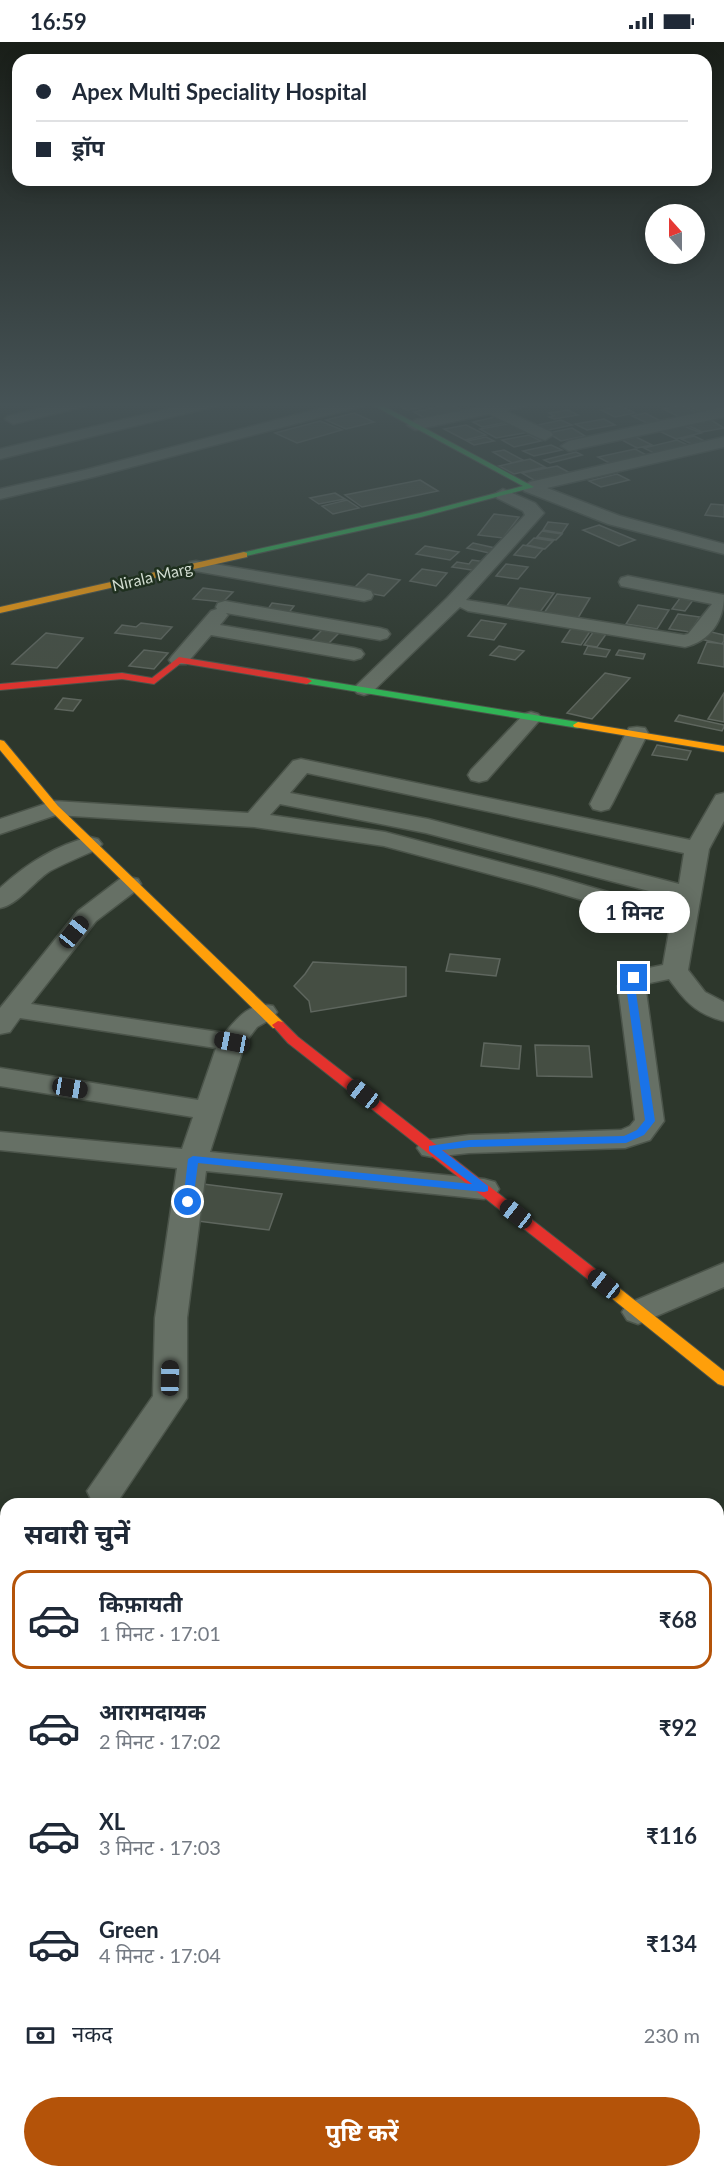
<!DOCTYPE html>
<html lang="hi">
<meta charset="utf-8">
<style>
:root{--surface:#fff;--page:#f6f6f7;--text:#1f2937;--muted:#747a83;--line:#e0e1e3;--accent:#b45309}
body{margin:0;font-family:Lato,"Noto Sans Devanagari",sans-serif;background:var(--page);color:var(--text);height:100vh;display:flex;flex-direction:column;font-size:22px;white-space:nowrap}
*{box-sizing:border-box;margin:0}
p{font-size:20px;color:var(--muted)}
.icon{flex:none;width:33px;height:33px;fill:none;stroke:currentColor;stroke-width:2;stroke-linecap:round;stroke-linejoin:round}
.map{position:relative;flex:1;overflow:hidden}
.sheet{position:absolute;left:0px;top:1456px;width:724px;height:680px;display:flex;flex-direction:column;background:var(--surface);border-radius:18px 18px 0 0;box-shadow:0 3px 15px #0003}
.sheet>*{flex:none}
.guide{position:absolute;left:12px;top:12px;width:700px;height:132px;border-radius:18px;box-shadow:0 3px 15px #0003;display:grid;align-content:center;height:132px;padding:0 24px;background:var(--surface)}
.needle{width:39px;rotate:339deg}
.controls{position:absolute;left:645px;top:162px;display:grid;gap:12px}
.controls a{display:grid;place-items:center;width:60px;height:60px;border-radius:50%;background:var(--surface);box-shadow:0 3px 15px #0003;font-size:30px}
.end{position:absolute;width:27px;height:27px;margin:-14px;border:8px solid #1a73e8;background:#fff;box-shadow:0 0 0 3px #fff}
.from{border-radius:50%}
.bubble{position:absolute;height:42px;border-radius:21px;background:var(--surface);box-shadow:0 3px 15px #0003;font-size:20px;font-weight:700;line-height:42px;text-align:center}
.car{position:absolute;width:18px;height:36px;margin:-18px -9px;border-radius:8px;box-shadow:0 0 4px 2px #0007;background:linear-gradient(#222 24%,#8ab4d8 0 40%,#222 0 76%,#8ab4d8 0 86%,#222 0)}
.guide b{display:flex;align-items:center;gap:21px;height:57px;font-size:22px}
.guide b+b{border-top:2px solid var(--line)}
.guide i{width:15px;height:15px;background:var(--text)}
ul{padding:0;list-style:none}
li{display:flex;align-items:center;gap:18px;height:99px;margin:0 12px 9px;padding:0 12px;border:3px solid transparent;border-radius:18px}
li div{flex:1}
li b{display:block;font-size:22px}
li em{font-style:normal;font-weight:700}
li.active{border-color:var(--accent)}
li>.icon{width:54px;height:54px;stroke-width:1.5}
h2{padding:0 24px;font-size:27px;line-height:72px}
.pay{display:flex;align-items:center;gap:15px;height:66px;padding:0 24px;font-size:22px}
.pay p{margin-inline-start:auto}
.button{display:flex;gap:12px;margin-top:auto;padding:12px 24px}
.button a{flex:1;height:69px;border-radius:36px;background:var(--accent);color:#fff;font-size:24px;font-weight:700;line-height:69px;text-align:center}
.status{display:flex;justify-content:space-between;align-items:center;height:42px;padding:0 30px;background:var(--surface);direction:ltr}
.status svg{height:16px;fill:currentColor}
.map>svg:first-child{display:block}
.building{fill:#454e43;stroke:#5e665e;stroke-width:1.5}
.lines{fill:none;stroke-linecap:round;stroke-linejoin:round}
.street-casing{stroke:#4b544a;stroke-width:3}
.fast-casing{stroke:#4b544a;stroke-width:2}
.slow-casing{stroke:#4b544a;stroke-width:2}
.jam-casing{stroke:#4b544a;stroke-width:2}
.street{fill:#667065;fill-rule:evenodd}
.fast{fill:#30b455;fill-rule:evenodd}
.slow{fill:#ff9f0a;fill-rule:evenodd}
.jam{fill:#e5322d;fill-rule:evenodd}
.route{fill:#1a73e8}
.labels{text-anchor:middle;dominant-baseline:central;stroke-width:5;stroke-linejoin:round;paint-order:stroke}
.far-street-label{font-size:16px;fill:#d1dcd0;stroke:#1f301f}
</style>
<div class="status"><b>16:59</b><svg viewBox="0 0 49 12"><path d="M0 12V9h3v3zM5 12V6h3v6zM10 12V3h3v9zM15 12V0h3v12zM26 1h20v11H26zM47 4h2v5h-2z"/></svg></div>
<div class="map">
<svg width="724" height="2135" viewBox="0 0 724 2135">
<rect width="100%" height="100%" fill="#2d372c"/>
<path class="building" d="M403 361H417L424 365 407 368 396 362Z
M705 361H718L724 364V368L705 372 689 364Z
M451 362 468 372 430 379 414 370Z
M681 363 698 371 680 375 663 367Z
M621 364 635 371 615 375 601 368Z
M568 368 578 373 554 377 549 375 554 374 549 371Z
M354 371 374 380 346 387 326 378Z
M645 371 661 379 649 382 632 374Z
M499 374 509 380 482 385 473 380Z
M604 377 615 383 587 388 575 382Z
M561 378 572 383 544 389 533 384Z
M711 378 724 386 702 390 687 383Z
M320 379 342 388 297 401 275 391Z
M513 381 530 390 496 396 480 387Z
M466 383 486 393 465 398 444 387Z
M684 384 701 391 676 397 659 389Z
M572 386 585 394 561 399 548 391Z
M529 393 541 399 514 405 502 398Z
M694 394 711 402 698 405 681 397Z
M486 395 494 399 474 403 467 399Z
M636 395 652 403 637 406 622 398Z
M677 398 694 406 660 414 644 406Z
M551 403 562 408 534 414 523 409Z
M635 407 652 416 615 424 598 415Z
M504 408 523 418 512 421 493 410Z
M576 410 582 413 550 421 544 418Z
M530 417 545 425 514 432 499 424Z
M557 424 574 433 539 441 522 431Z
M617 432 629 438 601 445 589 439Z
M420 438 438 449 362 465 345 453Z
M335 451 345 457 319 462 310 456Z
M347 458 359 466 333 472 322 464Z
M711 462 724 463V475L705 473Z
M494 472 519 475 503 496 478 493Z
M548 480 568 482 562 491 543 488Z
M599 483 635 498 619 504 583 488Z
M542 489 562 492 556 498 537 495Z
M534 496 553 499 545 507 527 503Z
M473 501 495 506 489 511 467 506Z
M523 503 543 507 535 516 514 513Z
M425 504 459 510 450 518 416 512Z
M472 518 486 520 478 529 452 525 457 520 469 522Z
M506 522 528 525 518 537 496 534Z
M422 527 447 531 436 544 410 539Z
M368 532 400 538 384 554 352 548Z
M203 546 233 550 223 560 193 557Z
M520 546 554 551 540 570 506 565Z
M557 552 590 556 578 576 544 571Z
M683 552 696 554 685 569 672 567Z
M272 561 294 564 287 573 265 571Z
M638 563 669 568 657 587 626 582Z
M678 572 700 575 690 590 669 587Z
M481 578 506 582 494 598 468 594Z
M141 581 172 585 161 597 115 591 122 583 136 585Z
M574 582 593 585 581 603 562 600Z
M325 585 342 588 325 605 308 602Z
M596 586 609 588 597 605 584 603Z
M707 589 724 593V599L722 602 700 597Z
M46 591 83 596 57 626 12 622Z
M707 600 724 602V625L698 621Z
M499 604 524 609 515 618 490 613Z
M588 604 610 608 606 615 584 612Z
M144 608 168 611 154 627 129 624Z
M619 608 645 612 643 617 616 613Z
M605 631 630 636 592 677 567 671Z
M724 651V680L708 677Z
M63 656 81 658 73 669 55 667Z
M679 673 724 683V685L722 689 675 679Z
M657 703 691 709 687 718 652 713Z
M450 912 500 917 496 934 446 929Z
M313 920 406 925V954L311 970 309 959 294 944 305 932Z
M484 1001 521 1004 519 1027 481 1024Z
M535 1003 589 1004 592 1035 537 1034Z
M203 1142 282 1152 269 1188 189 1178Z"/>
<g class="lines">
<defs>
<path id="street" d="M62 361H89L86 364 13 382 5 377 8 374Z
M193 361H219L216 364 0 417V407Z
M341 361H366L363 364 93 435 0 457V447L85 428Z
M500 361H528L526 364 506 369 551 390 553 393 545 398 539 396 489 372 415 388 407 383 415 378Z
M724 365V375L569 409 561 404 569 399Z
M724 395V405L547 446 620 474 724 502V512L608 482 524 449 522 445 530 440Z
M503 447 535 461 544 471 466 558 684 593 688 592 712 562 621 544 619 540 621 536 628 534 724 553C724 579 710 599 685 605L468 569 460 565 371 651 364 653 357 651 354 647 357 643 447 556 525 473 523 469 497 456 495 452Z
M196 519 364 547 371 549 373 553 371 557 364 559 190 528 187 524 190 520Z
M225 559 380 586 387 588 390 592 387 596 380 598 226 571 228 573 220 583 354 606 361 608 364 612 361 616 354 618 211 593 186 622H172L169 618 172 614 211 569 217 567 216 565 218 561Z
M531 670 538 672 542 676 538 680 487 738 479 740 471 738 468 733 471 728 524 672Z
M637 685 645 686 648 691 612 762 609 767 601 769 593 767 590 762 626 691 629 686Z
M301 717 690 798 716 753 724 751V779L709 807 688 928 705 950 724 960V979C696 972 685 959 669 937L645 942 664 1079 650 1098 625 1106 469 1111 432 1115 422 1113 417 1106 422 1099 469 1093 621 1088 630 1084 635 1078 618 944 625 931 663 923 670 884 535 844 384 804 254 785 56 773 0 792V777L54 759 248 771 293 719ZM307 731 684 811 679 842 428 777 290 751ZM280 762 426 791 676 856 673 869 553 834 385 790 270 773Z
M90 795 98 797 102 802 98 807C82 814 65 821 50 829 33 840 19 862 0 866V846C25 823 56 803 90 795Z
M129 835 138 837 141 842 138 847 96 879 31 962 225 991C238 975 251 959 273 964L277 970 273 976 257 985 245 1001 210 1110 484 1137 495 1140 499 1147 495 1154 484 1157 206 1129 187 1276V1356L118 1459 107 1462 92 1459 87 1449 153 1354 155 1276 177 1126 0 1108V1090L182 1107 193 1075 0 1044V1026L198 1058 216 1006 20 976 10 990 0 992V966L78 869 120 837Z
M724 1221V1245L638 1282 627 1278 622 1270 627 1262Z
M0 1611 6 1613V1650L0 1648Z
M718 1781 724 1782V1822L718 1821Z
M272 2130H320L319 2135H271Z"/>
<path id="fast" d="M369 361H378L534 445 421 475 241 515V511L420 471 523 444Z
M307 636 578 680 583 683 578 686 304 641V637Z"/>
<path id="slow" d="M244 510 247 511V515L0 571V565Z
M578 680 724 704V710L574 685 573 683Z
M0 698 4 699 58 764 283 980 284 983 283 986H273L50 768 0 708Z
M594 1229 599 1230 724 1329V1344L718 1342 589 1238 587 1234 589 1230Z"/>
<path id="jam" d="M179 615 307 636 312 639 307 642 181 621 154 642 122 637 0 648V642L122 631 152 636Z
M278 979 283 980 298 995 599 1230 601 1234 599 1238H589L288 1001 272 983Z"/>
</defs>
<use href="#street" class="street-casing"/>
<use href="#fast" class="fast-casing"/>
<use href="#slow" class="slow-casing"/>
<use href="#jam" class="jam-casing"/>
<use href="#street" class="street"/>
<use href="#fast" class="fast"/>
<use href="#slow" class="slow"/>
<use href="#jam" class="jam"/>
</g>
<linearGradient id="sky" x2="0" y2="1"><stop stop-color="#191e18"/><stop offset="0.55" stop-color="#465356"/><stop offset="1" stop-color="#465356" stop-opacity="0"/></linearGradient>
<rect width="724" height="660" fill="url(#sky)"/>
<path class="route" d="M631 935 639 936 635 944 655 1079 644 1093 626 1101 470 1105 442 1108 488 1144V1149L484 1150 198 1121 193 1160 188 1164 183 1160 188 1117 193 1114 472 1142 429 1109V1104L470 1098 624 1094 637 1088 645 1078 626 944Z"/>
<g class="labels">
<g class="far-street-label">
<text transform="translate(152 534) rotate(-13)">Nirala Marg</text>
</g>
</g>
</svg>
<div class="controls">
<a><svg class="needle" viewBox="-14 -14 28 28"><path d="M0-13l5 13h-10z" fill="#e53935"/><path d="M0 13l5-13h-10z" fill="#747a83"/></svg></a>
</div>
<i class="end from" style="left:188px;top:1160px"></i>
<i class="end" style="left:634px;top:936px"></i>
<div class="bubble" style="left:579px;top:849px;width:111px">1 मिनट</div>
<i class="car" style="left:74px;top:890px;rotate:39deg"></i>
<i class="car" style="left:232px;top:1000px;rotate:281deg"></i>
<i class="car" style="left:70px;top:1046px;rotate:100deg"></i>
<i class="car" style="left:363px;top:1052px;rotate:308deg"></i>
<i class="car" style="left:516px;top:1172px;rotate:308deg"></i>
<i class="car" style="left:604px;top:1242px;rotate:309deg"></i>
<i class="car" style="left:170px;top:1336px;rotate:1deg"></i>
<div class="guide">
<b><i class="from"></i>Apex Multi Speciality Hospital</b>
<b><i></i>ड्रॉप</b>
</div>
<section class="sheet">
<h2>सवारी चुनें</h2>
<ul>
<li class="active"><svg class="icon" aria-label="car" viewBox="0 0 24 24"><path d="M5 17H2v-5l4-1 3-4h7l3 4 3 1v5h-3M9 17h6M6 11h13"/><circle cx="7" cy="17" r="2"/><circle cx="17" cy="17" r="2"/></svg><div><b>किफ़ायती</b><p>1 मिनट · 17:01</p></div><em>₹68</em></li>
<li><svg class="icon" aria-label="car" viewBox="0 0 24 24"><path d="M5 17H2v-5l4-1 3-4h7l3 4 3 1v5h-3M9 17h6M6 11h13"/><circle cx="7" cy="17" r="2"/><circle cx="17" cy="17" r="2"/></svg><div><b>आरामदायक</b><p>2 मिनट · 17:02</p></div><em>₹92</em></li>
<li><svg class="icon" aria-label="car" viewBox="0 0 24 24"><path d="M5 17H2v-5l4-1 3-4h7l3 4 3 1v5h-3M9 17h6M6 11h13"/><circle cx="7" cy="17" r="2"/><circle cx="17" cy="17" r="2"/></svg><div><b>XL</b><p>3 मिनट · 17:03</p></div><em>₹116</em></li>
<li><svg class="icon" aria-label="car" viewBox="0 0 24 24"><path d="M5 17H2v-5l4-1 3-4h7l3 4 3 1v5h-3M9 17h6M6 11h13"/><circle cx="7" cy="17" r="2"/><circle cx="17" cy="17" r="2"/></svg><div><b>Green</b><p>4 मिनट · 17:04</p></div><em>₹134</em></li>
</ul>
<div class="pay"><svg class="icon" aria-label="cash" viewBox="0 0 24 24"><path d="M3 7h18v10H3z"/><circle cx="12" cy="12" r="2"/></svg>नकद<p>230 m</p></div>
<div class="button"><a>पुष्टि करें</a></div>
</section>
</div>
